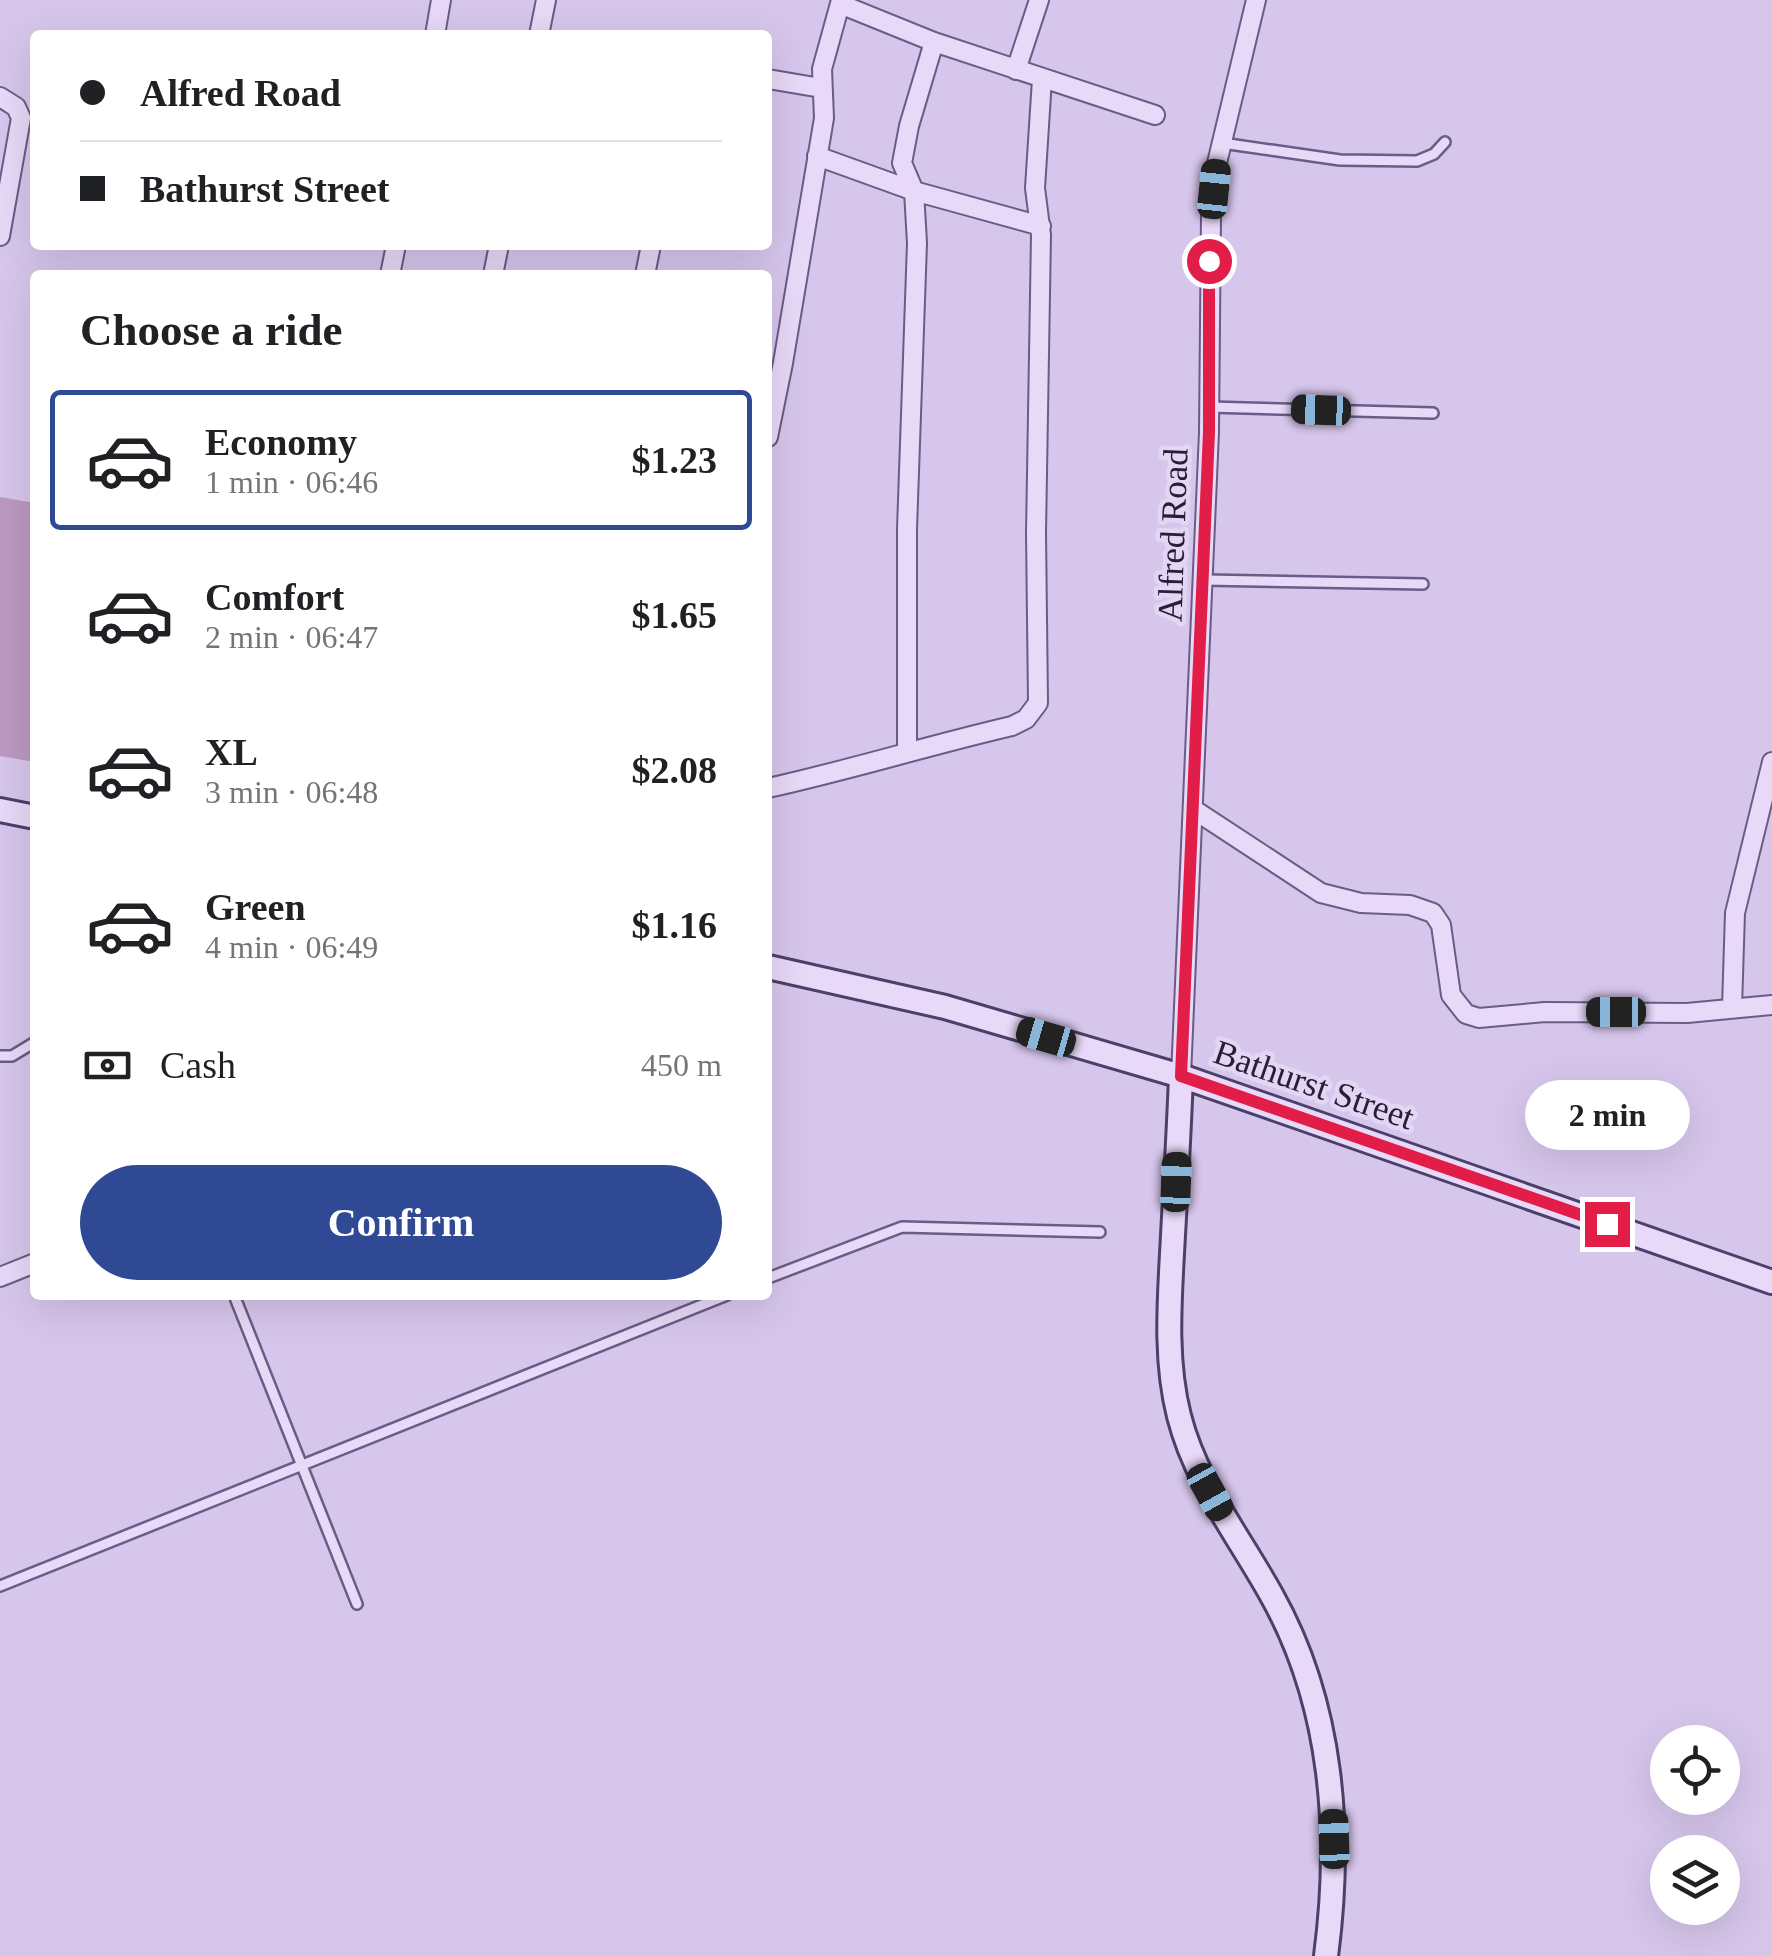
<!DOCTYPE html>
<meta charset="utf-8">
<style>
:root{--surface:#fff;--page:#f6f6f6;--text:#202124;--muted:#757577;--line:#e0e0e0;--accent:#2f4994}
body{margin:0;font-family:Georgia,serif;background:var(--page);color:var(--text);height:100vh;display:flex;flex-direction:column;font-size:38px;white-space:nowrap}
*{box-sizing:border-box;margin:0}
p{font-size:32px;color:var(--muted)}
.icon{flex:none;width:55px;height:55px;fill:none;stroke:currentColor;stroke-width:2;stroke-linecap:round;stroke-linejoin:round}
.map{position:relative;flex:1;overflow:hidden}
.side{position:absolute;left:30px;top:270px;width:742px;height:1030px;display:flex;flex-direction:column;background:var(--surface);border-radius:10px;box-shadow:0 10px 40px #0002}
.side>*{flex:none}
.top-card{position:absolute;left:30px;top:30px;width:742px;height:220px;border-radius:10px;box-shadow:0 10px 40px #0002;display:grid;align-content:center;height:220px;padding:0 50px;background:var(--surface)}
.fabs{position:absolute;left:1650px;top:1725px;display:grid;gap:20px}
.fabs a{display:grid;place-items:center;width:90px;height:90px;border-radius:50%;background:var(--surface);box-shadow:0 10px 40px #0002;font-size:50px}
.end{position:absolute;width:45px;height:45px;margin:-22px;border:12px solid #e11d48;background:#fff;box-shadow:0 0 0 5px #fff}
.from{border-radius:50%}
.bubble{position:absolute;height:70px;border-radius:35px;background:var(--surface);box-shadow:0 10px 40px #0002;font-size:32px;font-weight:800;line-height:70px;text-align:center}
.car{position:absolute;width:30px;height:60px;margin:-30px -15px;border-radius:12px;box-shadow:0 0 8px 2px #0007;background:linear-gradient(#222 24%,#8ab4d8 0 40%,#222 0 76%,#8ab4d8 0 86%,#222 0)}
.top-card b{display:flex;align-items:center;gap:35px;height:95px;font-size:38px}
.top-card b+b{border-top:2px solid var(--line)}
.top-card i{width:25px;height:25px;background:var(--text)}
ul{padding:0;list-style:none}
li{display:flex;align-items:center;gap:30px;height:140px;margin:0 20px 15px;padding:0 30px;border:5px solid transparent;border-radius:10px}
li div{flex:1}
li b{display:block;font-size:38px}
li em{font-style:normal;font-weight:800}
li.on{border-color:var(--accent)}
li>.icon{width:90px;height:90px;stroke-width:1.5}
h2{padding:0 50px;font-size:45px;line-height:120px}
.pay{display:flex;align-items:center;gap:25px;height:110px;padding:0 50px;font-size:38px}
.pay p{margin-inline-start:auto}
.cta{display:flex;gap:20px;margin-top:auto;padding:20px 50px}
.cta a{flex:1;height:115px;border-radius:60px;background:var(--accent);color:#fff;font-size:40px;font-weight:800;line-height:115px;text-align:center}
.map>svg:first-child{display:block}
.cemetery{fill:#bb99c0}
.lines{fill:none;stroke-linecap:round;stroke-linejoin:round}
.lane-casing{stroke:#695c87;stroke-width:14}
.street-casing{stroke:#695c87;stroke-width:22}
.secondary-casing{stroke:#4a4069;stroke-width:28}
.lane{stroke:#e7d9f7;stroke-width:9}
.street{stroke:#e7d9f7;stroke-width:18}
.secondary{stroke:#e7d9f7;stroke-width:22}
.route{stroke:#e11d48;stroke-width:12}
.labels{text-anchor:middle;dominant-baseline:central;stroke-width:9;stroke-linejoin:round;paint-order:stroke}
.street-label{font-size:35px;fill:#252038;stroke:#e4d5f4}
</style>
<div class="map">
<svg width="1772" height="1956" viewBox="0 0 1772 1956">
<rect width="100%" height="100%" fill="#d7c6ec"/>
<path class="cemetery" d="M0 497 35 503V762L0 756Z"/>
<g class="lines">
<defs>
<path id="lane" d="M1222 143 1340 160 1417 161 1434 154 1445 142
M1209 407 1433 413
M1204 580 1423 584
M0 1056H12L35 1042
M768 1278 902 1227 1100 1232
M234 1295 357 1604
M0 1586 727 1295"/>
<path id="street" d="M840 4 934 42 1155 115
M435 35 441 0
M539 35 546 0
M1016 70 1039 0
M768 79 821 88
M0 97 16 107 21 118 0 236
M817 156 914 191 1041 226
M390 275 396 245
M493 275 499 245
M645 275 651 245
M768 437 783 363 824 118 822 69 841 0
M907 751V529L917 243 914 191 902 163 909 126 934 42
M768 788C850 770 930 745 1012 726L1026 719 1038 703 1036 533 1041 235 1035 188 1042 79
M1193 809 1321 893 1361 903 1410 905 1433 913 1441 925 1451 995 1466 1014 1479 1018 1545 1012 1687 1013 1772 1005
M1732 1007 1735 913 1772 762
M1181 1076 1209 432 1211 215 1217 163 1256 0
M0 1277 35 1263"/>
<path id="secondary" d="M0 810 35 817
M768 967 945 1007 1181 1076 1772 1282
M1181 1076C1179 1129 1176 1182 1173 1235 1170 1295 1164 1357 1179 1416 1196 1483 1239 1536 1272 1596 1333 1705 1342 1834 1326 1956"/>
</defs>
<use href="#lane" class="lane-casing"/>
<use href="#street" class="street-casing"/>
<use href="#secondary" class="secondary-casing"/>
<use href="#lane" class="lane"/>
<use href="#street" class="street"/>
<use href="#secondary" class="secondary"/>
</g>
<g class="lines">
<path class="route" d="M1209 261V432L1181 1076 1607 1224"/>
</g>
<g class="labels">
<g class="street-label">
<text transform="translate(1173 535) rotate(-88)">Alfred Road</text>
<text transform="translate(1314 1085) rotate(19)">Bathurst Street</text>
</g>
</g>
</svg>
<div class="fabs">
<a><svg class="icon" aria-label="locate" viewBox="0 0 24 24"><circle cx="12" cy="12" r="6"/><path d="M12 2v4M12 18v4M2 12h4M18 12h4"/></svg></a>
<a><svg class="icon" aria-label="layers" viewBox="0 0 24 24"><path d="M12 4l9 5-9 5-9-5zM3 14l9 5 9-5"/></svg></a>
</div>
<i class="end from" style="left:1209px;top:261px"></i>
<i class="end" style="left:1607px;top:1224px"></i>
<div class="bubble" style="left:1525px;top:1080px;width:165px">2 min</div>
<i class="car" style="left:1214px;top:189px;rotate:6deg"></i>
<i class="car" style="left:1321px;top:410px;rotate:272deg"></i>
<i class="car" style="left:1616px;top:1012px;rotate:270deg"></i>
<i class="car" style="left:1046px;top:1037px;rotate:286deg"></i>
<i class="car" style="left:1176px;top:1182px;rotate:2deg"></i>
<i class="car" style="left:1210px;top:1492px;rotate:151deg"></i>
<i class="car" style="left:1334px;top:1839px;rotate:358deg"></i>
<div class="top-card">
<b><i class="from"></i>Alfred Road</b>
<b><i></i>Bathurst Street</b>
</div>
<section class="side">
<h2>Choose a ride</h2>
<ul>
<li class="on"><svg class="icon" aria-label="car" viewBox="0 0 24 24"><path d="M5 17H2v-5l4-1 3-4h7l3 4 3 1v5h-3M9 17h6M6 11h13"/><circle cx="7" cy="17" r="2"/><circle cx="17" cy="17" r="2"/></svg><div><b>Economy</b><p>1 min · 06:46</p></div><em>$1.23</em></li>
<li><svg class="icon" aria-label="car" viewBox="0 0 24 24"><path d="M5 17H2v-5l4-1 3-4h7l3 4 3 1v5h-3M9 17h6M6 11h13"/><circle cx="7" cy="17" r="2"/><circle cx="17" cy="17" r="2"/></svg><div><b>Comfort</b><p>2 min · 06:47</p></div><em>$1.65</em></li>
<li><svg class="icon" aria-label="car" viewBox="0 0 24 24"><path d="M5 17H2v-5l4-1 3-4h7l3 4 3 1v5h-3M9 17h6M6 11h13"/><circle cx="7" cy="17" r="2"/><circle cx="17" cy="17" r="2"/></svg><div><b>XL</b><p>3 min · 06:48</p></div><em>$2.08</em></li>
<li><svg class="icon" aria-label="car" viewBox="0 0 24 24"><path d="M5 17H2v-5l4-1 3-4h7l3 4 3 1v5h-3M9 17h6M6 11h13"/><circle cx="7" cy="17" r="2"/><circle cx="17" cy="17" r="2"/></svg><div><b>Green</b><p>4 min · 06:49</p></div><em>$1.16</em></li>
</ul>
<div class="pay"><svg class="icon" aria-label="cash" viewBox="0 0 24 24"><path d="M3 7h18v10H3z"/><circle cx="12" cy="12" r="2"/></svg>Cash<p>450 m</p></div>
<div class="cta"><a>Confirm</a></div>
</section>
</div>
